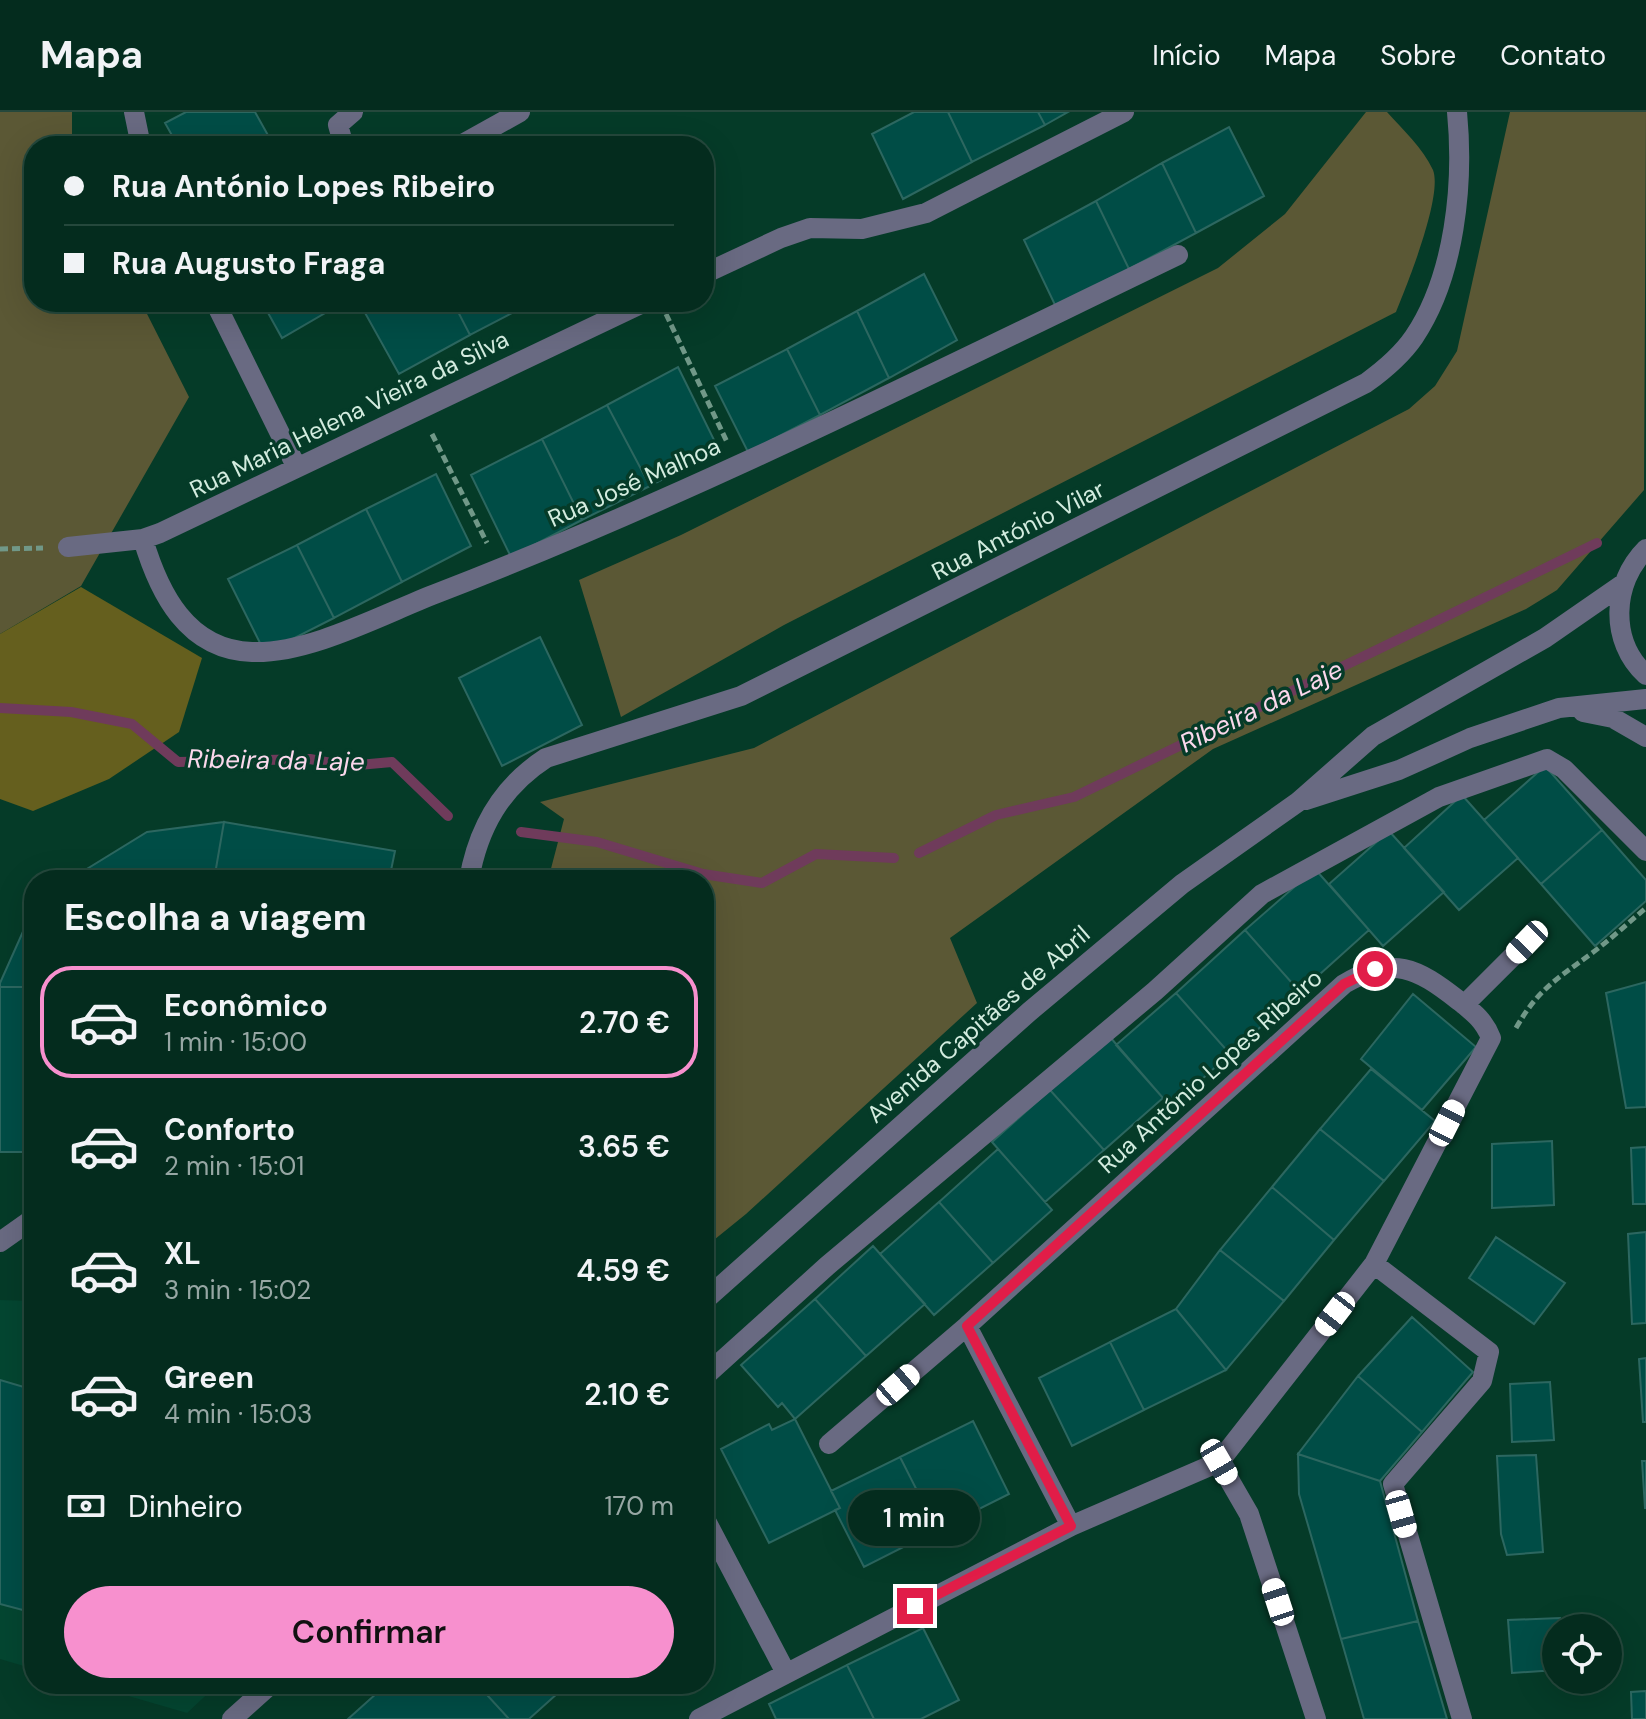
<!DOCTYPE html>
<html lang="pt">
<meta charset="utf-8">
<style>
:root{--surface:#042c1e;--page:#12382b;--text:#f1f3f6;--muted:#97a7a4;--line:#25483c;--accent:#f790ce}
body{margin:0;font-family:"DM Sans",sans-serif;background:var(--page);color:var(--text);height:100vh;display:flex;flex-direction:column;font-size:30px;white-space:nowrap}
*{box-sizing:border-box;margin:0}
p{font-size:26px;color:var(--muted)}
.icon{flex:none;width:44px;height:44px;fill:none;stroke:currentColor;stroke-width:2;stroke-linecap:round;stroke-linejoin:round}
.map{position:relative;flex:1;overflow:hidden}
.details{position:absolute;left:24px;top:758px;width:690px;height:824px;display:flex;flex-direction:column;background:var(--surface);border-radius:32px;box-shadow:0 8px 32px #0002,0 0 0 2px var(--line)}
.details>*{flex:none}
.banner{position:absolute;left:24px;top:24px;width:690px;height:176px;border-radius:32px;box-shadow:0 8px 32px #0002,0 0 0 2px var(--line);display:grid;align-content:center;height:176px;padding:0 40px;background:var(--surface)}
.fabs{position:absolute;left:1542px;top:1502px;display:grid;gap:16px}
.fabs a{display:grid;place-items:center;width:80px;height:80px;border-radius:50%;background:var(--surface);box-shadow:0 8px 32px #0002,0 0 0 2px var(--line);font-size:40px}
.end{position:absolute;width:36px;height:36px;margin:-18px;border:10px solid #e11d48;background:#fff;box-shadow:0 0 0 4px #fff}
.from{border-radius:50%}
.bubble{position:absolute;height:56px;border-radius:28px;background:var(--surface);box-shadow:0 8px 32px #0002,0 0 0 2px var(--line);font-size:26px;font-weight:600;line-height:56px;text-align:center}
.car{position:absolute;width:24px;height:48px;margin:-24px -12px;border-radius:10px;box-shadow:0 0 6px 2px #0007;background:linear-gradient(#fff 24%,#345 0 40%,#fff 0 76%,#345 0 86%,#fff 0)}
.banner b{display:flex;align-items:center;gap:28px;height:76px;font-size:30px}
.banner b+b{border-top:2px solid var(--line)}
.banner i{width:20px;height:20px;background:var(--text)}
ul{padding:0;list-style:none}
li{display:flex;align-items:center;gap:24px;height:112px;margin:0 16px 12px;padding:0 24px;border:4px solid transparent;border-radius:32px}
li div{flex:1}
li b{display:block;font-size:30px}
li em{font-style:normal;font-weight:600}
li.current{border-color:var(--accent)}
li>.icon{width:72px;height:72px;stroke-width:1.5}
h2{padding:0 40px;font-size:36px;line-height:96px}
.pay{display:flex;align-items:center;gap:20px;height:88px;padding:0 40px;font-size:30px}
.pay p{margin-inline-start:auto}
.action{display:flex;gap:16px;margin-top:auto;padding:16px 40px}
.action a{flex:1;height:92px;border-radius:48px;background:var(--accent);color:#111;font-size:32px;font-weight:600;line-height:92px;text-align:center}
header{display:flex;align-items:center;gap:48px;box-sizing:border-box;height:112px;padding:0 40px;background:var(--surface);border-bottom:2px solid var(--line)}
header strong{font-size:38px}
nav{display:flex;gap:44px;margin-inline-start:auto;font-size:28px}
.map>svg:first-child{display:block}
.built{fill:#044631}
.green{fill:#5b5835}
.forest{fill:#655f1e}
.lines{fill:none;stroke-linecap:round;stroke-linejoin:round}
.stream{stroke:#6f3b5b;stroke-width:10}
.building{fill:#004d46;stroke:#2c6760;stroke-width:2}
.path{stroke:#719888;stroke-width:5;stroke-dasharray:8 4;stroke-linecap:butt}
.minor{stroke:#696a82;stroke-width:20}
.route{stroke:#e11d48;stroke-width:10}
.labels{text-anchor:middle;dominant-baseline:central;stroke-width:7;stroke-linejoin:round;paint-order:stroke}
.street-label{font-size:24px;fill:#d3ecdf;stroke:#053b28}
.water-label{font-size:26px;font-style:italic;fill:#fbd8ec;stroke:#053b28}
</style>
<header>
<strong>Mapa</strong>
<nav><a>Início</a><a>Mapa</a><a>Sobre</a><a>Contato</a></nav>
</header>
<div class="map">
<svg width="1646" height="1607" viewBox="0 0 1646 1607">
<rect width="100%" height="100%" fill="#053b28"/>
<path class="built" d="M0 1188 34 1189V1557L0 1547Z
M87 1572H218L187 1601Z"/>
<path class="green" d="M0 0H72V34H34V190H141L189 285 81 474 0 522Z
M1366 0H1387C1403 18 1423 36 1433 58 1443 84 1407 173 1396 200L784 513 621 605 579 468 681 423 1218 156 1285 102Z
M1510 0H1646L1644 378 1557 478 1526 497 1213 637 950 826 977 891 746 1102 704 1136V768H548L564 707 540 690 754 636 1409 297 1435 274 1457 239Z"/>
<path class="forest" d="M81 475 202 546 179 620 109 667 33 699 0 687V522Z"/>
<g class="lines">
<path class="stream" d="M0 596 71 600 132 612 178 650 310 647 347 654 392 650 448 704
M521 720 597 730 703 762 762 771 816 742 894 746
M919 741 996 703 1074 685 1597 431"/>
</g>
<path class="building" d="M186 0H255L274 34H178L165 11Z
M914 0H948L972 50 903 87 872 22Z
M948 0H1038L1045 13 972 50Z
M1038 0H1068L1045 13Z
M1229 15 1264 84 1196 121 1162 51Z
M1162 51 1196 121 1129 157 1096 89Z
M1096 89 1129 157 1057 197 1024 128Z
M924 162 957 228 889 266 857 199Z
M262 190H344L282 226Z
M359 190H453L470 223 399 262Z
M453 190H533L470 223Z
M857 199 889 266 820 303 787 237Z
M787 237 820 303 748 340 715 274Z
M678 255 719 338 650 374 607 293Z
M607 293 650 374 582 408 542 327Z
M542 327 582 408 511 445 471 363Z
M436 362 471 434 402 470 366 397Z
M366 397 402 470 334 506 297 433Z
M297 433 334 506 265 541 228 467Z
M540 525 582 613 502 654 459 566Z
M1545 654 1602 718 1541 772 1484 708Z
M1462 683 1518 746 1459 798 1404 736Z
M224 710 395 739 389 768H214Z
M224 710 214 768H69L147 720Z
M1602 718 1646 768V789L1595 834 1541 772Z
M1389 719 1444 780 1383 834 1329 772Z
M1315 757 1369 818 1300 880 1245 818Z
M34 795V875H0V871Z
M1245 818 1300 880 1230 942 1176 881Z
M1646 870V995L1626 996 1606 881Z
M0 875H34V1040H0Z
M1176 881 1230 942 1171 995 1116 933Z
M1413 882 1476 935 1422 998 1361 947Z
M1110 925 1163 986 1104 1038 1050 978Z
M1371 957 1435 1009 1384 1069 1320 1017Z
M1050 978 1104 1038 1045 1090 992 1030Z
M1320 1017 1384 1069 1334 1128 1272 1075Z
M1552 1029 1554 1093 1492 1096V1032Z
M1646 1035V1092H1633L1631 1036Z
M998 1037 1052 1098 993 1151 939 1090Z
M1272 1075 1334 1128 1284 1189 1220 1138Z
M939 1090 993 1151 934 1203 880 1142Z
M1646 1120V1211L1632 1212 1628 1122Z
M1496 1125 1565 1171 1534 1212 1469 1166Z
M873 1134 925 1192 866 1244 815 1187Z
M1220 1138 1284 1189 1226 1258 1176 1197Z
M815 1187 866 1244 795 1307 782 1291 778 1295 741 1253Z
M1176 1197 1226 1258 1144 1298 1110 1230Z
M1412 1205 1473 1260 1422 1320 1358 1264Z
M1110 1230 1144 1298 1072 1334 1039 1266Z
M1646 1246V1310H1643L1639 1247Z
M1358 1264 1422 1320 1380 1369 1298 1342Z
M0 1268 34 1278V1501L0 1492Z
M1550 1270 1554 1328 1512 1330 1510 1272Z
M795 1307 840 1396 769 1431 721 1337 769 1312 772 1318Z
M973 1309 1009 1382 937 1418 900 1345Z
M1298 1342 1380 1369 1418 1509 1341 1527 1299 1382Z
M1536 1343 1543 1440 1507 1443 1501 1422 1497 1344Z
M900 1345 937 1418 864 1455 835 1398 840 1396 831 1379Z
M1642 1349H1646V1396H1645Z
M1560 1506 1562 1516H1556V1558L1512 1561 1508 1508Z
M1418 1509 1447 1607H1364L1341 1527Z
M923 1516 959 1588 921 1607H874L847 1553Z
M847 1553 874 1607H776L769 1592Z
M387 1572H477L509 1607H348Z
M477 1572H568L529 1607H509Z
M1646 1579V1607H1632L1631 1580Z"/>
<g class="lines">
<path class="path" d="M666 202 727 330
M432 322 487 431
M0 437 43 436
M1516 916C1538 877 1557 867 1592 841 1611 827 1628 811 1646 796"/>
<path class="minor" d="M134 0 141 34
M344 34 338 13 353 0
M459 34 520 0
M704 162 781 126 810 116 862 117 926 101 1124 0
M215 190 296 354
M143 427C159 481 187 538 252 540 309 542 381 503 435 482 689 384 933 261 1178 143
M68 435 143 427 160 421 645 190
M1646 437C1612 471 1609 529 1646 563
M1583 600 1613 606 1646 625
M1306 688 1399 658 1470 626 1559 596 1646 587
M469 768C478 716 501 675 546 646L741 584 1366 271C1384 258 1401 244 1414 225 1455 164 1464 72 1457 0
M1464 893 1527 830
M0 1130 34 1106
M1374 1152 1489 1240 1482 1269 1393 1372 1462 1607
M704 1189 1029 900 1182 772 1298 690 1373 624 1545 526 1623 472
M967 1214 1071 1414
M704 1265 827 1154 1155 879 1262 782 1439 685 1547 647 1564 657 1646 739
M829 1332 967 1214 1344 872C1393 843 1417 856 1458 888 1473 900 1484 908 1491 926L1374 1152 1219 1350 1249 1402 1316 1607
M704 1405 786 1561
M232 1607 271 1572
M699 1607 1071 1414 1219 1350"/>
</g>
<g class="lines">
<path class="route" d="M915 1494 1071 1414 967 1214 1344 872 1375 857"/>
</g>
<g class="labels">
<g class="street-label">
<text transform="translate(349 302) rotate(-26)">Rua Maria Helena Vieira da Silva</text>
<text transform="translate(634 370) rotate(-24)">Rua José Malhoa</text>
<text transform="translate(1018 418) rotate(-27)">Rua António Vilar</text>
<text transform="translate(978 912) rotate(-41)">Avenida Capitães de Abril</text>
<text transform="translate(1210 959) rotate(-42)">Rua António Lopes Ribeiro</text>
</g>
<g class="water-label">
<text transform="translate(1261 594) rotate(-26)">Ribeira da Laje</text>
<text transform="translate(276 648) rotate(1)">Ribeira da Laje</text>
</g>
</g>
</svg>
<div class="fabs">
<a><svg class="icon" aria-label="locate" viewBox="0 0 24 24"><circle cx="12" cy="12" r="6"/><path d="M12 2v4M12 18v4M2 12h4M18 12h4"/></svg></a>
</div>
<i class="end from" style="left:1375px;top:857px"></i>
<i class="end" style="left:915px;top:1494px"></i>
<div class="bubble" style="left:848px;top:1378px;width:132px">1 min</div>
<i class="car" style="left:1527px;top:830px;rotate:224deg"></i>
<i class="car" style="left:1447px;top:1011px;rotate:27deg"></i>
<i class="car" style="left:1335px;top:1202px;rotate:218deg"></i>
<i class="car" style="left:898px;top:1273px;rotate:49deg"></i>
<i class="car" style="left:1219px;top:1350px;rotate:150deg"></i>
<i class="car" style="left:1401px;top:1402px;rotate:164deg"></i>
<i class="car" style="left:1278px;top:1490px;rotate:342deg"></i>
<div class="banner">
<b><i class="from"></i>Rua António Lopes Ribeiro</b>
<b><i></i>Rua Augusto Fraga</b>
</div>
<section class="details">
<h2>Escolha a viagem</h2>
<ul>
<li class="current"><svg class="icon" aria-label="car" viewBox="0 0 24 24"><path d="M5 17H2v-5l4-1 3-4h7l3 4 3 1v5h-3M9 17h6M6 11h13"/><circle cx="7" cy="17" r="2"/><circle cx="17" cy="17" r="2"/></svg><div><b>Econômico</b><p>1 min · 15:00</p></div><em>2.70 €</em></li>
<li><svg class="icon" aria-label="car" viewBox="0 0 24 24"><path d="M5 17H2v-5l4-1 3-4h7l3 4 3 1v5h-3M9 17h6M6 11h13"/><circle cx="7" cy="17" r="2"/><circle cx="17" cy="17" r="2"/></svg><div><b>Conforto</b><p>2 min · 15:01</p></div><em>3.65 €</em></li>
<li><svg class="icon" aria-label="car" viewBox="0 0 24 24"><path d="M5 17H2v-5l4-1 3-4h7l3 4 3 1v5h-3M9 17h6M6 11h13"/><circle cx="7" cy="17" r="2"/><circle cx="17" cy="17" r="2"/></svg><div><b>XL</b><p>3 min · 15:02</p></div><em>4.59 €</em></li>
<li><svg class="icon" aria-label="car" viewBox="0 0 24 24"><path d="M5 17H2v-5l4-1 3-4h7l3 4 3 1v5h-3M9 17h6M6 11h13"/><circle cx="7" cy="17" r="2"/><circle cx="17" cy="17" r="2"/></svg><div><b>Green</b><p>4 min · 15:03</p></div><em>2.10 €</em></li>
</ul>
<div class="pay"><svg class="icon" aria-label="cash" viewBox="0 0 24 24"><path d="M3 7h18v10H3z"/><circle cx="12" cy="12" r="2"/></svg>Dinheiro<p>170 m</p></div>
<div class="action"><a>Confirmar</a></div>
</section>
</div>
